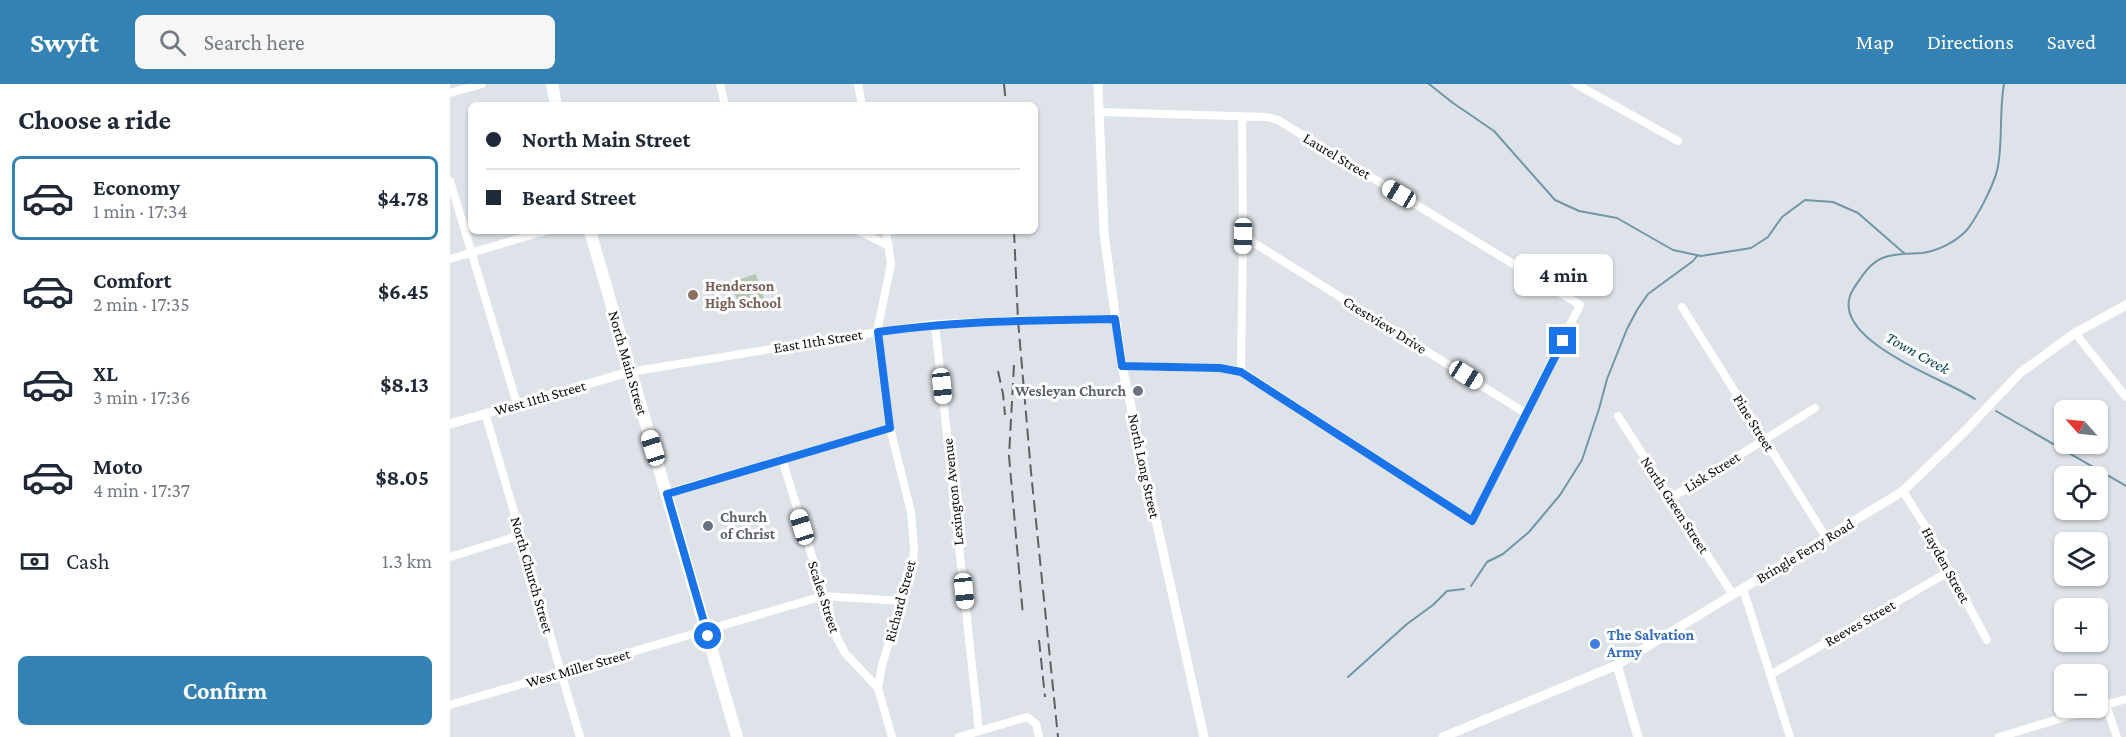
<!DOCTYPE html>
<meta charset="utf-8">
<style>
:root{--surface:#fff;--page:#f6f6f7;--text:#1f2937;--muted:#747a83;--line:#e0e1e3;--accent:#3481b3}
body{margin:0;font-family:"Crimson Pro",serif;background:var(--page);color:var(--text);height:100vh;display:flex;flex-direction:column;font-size:22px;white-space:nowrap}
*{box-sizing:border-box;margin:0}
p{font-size:20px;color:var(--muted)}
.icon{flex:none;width:33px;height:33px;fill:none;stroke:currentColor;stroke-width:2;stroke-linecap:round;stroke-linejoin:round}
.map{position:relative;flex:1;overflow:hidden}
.drawer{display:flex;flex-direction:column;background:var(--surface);width:450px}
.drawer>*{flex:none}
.top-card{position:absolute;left:18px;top:18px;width:570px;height:132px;border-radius:9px;box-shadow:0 2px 4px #0004;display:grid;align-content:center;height:132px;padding:0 18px;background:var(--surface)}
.needle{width:39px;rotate:297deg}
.controls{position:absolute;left:1604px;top:316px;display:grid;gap:12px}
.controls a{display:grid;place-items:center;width:54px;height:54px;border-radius:9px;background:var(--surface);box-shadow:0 2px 4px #0004;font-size:30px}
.end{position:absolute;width:27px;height:27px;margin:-14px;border:8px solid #1a73e8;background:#fff;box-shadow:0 0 0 3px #fff}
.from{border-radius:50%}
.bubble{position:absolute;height:42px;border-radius:9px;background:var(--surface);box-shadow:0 2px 4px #0004;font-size:20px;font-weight:700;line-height:42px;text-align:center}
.car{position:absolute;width:18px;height:36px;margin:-18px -9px;border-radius:8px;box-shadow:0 0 4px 2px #0007;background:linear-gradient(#fff 24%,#345 0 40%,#fff 0 76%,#345 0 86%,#fff 0)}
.top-card b{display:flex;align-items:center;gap:21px;height:57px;font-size:22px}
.top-card b+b{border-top:2px solid var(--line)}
.top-card i{width:15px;height:15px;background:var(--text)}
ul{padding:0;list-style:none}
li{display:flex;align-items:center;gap:18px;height:84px;margin:0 12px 9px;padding:0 6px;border:3px solid transparent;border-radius:9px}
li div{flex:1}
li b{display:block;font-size:22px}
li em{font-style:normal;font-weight:700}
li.on{border-color:var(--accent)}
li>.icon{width:54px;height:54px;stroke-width:1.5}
h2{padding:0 18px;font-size:27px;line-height:72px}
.pay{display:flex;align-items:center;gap:15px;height:66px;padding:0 18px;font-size:22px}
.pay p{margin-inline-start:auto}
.primary-button{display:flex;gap:12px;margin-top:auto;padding:12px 18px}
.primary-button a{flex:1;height:69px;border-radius:9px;background:var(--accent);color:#fff;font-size:24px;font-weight:700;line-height:69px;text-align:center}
header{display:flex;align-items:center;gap:36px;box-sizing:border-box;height:84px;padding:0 30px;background:var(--accent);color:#fff}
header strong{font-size:28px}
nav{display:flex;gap:33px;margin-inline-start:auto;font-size:21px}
.search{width:420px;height:54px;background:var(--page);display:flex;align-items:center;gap:15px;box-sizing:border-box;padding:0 21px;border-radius:9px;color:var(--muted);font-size:22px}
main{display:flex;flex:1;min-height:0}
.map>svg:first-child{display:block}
.green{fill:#b8c8b3}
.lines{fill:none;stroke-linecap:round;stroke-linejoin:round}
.stream{stroke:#7096a7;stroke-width:2}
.minor{stroke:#fff;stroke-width:8}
.tertiary{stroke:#fff;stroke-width:9}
.primary{stroke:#fff;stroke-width:12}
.rail{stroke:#5d6164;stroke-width:2;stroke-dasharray:12 6;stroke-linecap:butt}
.route{stroke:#1a73e8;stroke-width:8}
.education-dot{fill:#8d6e63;stroke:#fff;stroke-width:2}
.worship-dot{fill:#6b7280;stroke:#fff;stroke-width:2}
.shop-dot{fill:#3f7fe0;stroke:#fff;stroke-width:2}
.labels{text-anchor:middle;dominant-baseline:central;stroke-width:6;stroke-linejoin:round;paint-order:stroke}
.street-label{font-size:15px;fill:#0a0c0e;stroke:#fff}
.education-label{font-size:15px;font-weight:bold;fill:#785e54;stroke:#fff;text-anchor:start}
.worship-label{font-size:15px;font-weight:bold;fill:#5b616d;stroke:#fff;text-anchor:end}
.shop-label{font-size:15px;font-weight:bold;fill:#366cbe;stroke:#fff;text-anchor:start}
.water-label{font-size:16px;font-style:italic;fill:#053f52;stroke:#fff}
</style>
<header>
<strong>Swyft</strong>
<div class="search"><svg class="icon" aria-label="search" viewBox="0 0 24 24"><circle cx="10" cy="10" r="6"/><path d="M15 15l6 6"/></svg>Search here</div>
<nav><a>Map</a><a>Directions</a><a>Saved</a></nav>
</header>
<main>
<section class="drawer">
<h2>Choose a ride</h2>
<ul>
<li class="on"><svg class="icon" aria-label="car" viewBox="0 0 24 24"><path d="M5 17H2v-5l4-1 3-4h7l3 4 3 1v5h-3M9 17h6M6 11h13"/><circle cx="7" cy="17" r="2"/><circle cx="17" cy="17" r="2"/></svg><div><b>Economy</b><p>1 min · 17:34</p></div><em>$4.78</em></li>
<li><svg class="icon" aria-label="car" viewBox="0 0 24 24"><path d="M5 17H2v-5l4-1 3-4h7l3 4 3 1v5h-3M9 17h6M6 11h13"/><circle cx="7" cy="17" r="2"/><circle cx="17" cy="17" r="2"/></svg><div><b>Comfort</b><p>2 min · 17:35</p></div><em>$6.45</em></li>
<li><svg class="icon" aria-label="car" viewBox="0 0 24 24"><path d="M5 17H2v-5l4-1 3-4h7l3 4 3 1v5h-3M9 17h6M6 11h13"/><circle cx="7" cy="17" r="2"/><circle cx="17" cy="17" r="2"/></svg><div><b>XL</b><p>3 min · 17:36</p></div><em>$8.13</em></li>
<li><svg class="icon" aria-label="car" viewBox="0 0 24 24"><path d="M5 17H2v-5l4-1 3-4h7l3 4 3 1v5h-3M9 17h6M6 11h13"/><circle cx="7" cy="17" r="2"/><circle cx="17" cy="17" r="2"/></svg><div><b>Moto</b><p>4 min · 17:37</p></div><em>$8.05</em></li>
</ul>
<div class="pay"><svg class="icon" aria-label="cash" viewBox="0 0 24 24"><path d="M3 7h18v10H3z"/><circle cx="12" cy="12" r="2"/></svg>Cash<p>1.3 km</p></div>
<div class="primary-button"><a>Confirm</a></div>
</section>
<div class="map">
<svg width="1676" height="653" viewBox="0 0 1676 653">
<rect width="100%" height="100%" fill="#dde3e8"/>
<path class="green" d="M306 190 315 217 290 225 281 198Z"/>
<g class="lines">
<path class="stream" d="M979 0 1003 19 1044 47 1105 116 1129 127 1167 134 1223 166 1251 172 1301 164 1318 153 1332 133 1355 116 1383 118 1408 129 1455 170
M1525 315C1496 295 1371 254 1404 204 1412 192 1420 178 1435 173 1447 169 1460 170 1472 169 1488 167 1505 158 1516 147 1523 139 1528 129 1533 120 1539 108 1546 95 1548 82 1553 55 1549 27 1554 0
M1546 327 1676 402
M1021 502 1037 478 1053 470 1079 448 1110 411 1132 376 1149 325 1157 295 1177 245 1187 226 1198 210 1243 177 1247 172
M898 593 957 540 983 521 997 507 1014 505"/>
<path class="minor" d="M270 0 275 21
M408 0 412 21
M1126 0 1228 57
M0 9 32 0
M648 28 817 33 828 36 1130 221 1022 437 791 287 770 284 672 282
M0 97 67 320
M409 147 439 162
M436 147 441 180 427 248 440 344 461 428 464 462 463 482 432 581 428 604 442 653
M793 152 1077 330
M0 175 95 147
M1232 223 1377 455
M485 240 529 647
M1625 249 1676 313
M791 287 793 152 792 32
M179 288 427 248 485 240 572 236 665 235
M35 329 130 653
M1168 332 1283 511
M332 375 387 554 395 569 428 604
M1453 407 1480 450 1537 556
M217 409 440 344
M1221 414 1365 324
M0 473 71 451
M1293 505 1340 653
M1320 591 1500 487
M0 621 373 512 453 517
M1656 621 1667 653
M1651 622 1676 615
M509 653 577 633 586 640 589 653
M1549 653 1645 624"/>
<path class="tertiary" d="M648 0 654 149 672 282 754 653
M0 340 179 288
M1167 581 1188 653
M993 653 1167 581 1453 407 1512 350 1570 289 1625 249 1676 221"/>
<path class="primary" d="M102 0 106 21
M140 147 287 653"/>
<path class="rail" d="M554 0 556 21
M564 147 568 236 581 388 608 653
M564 281 559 372 573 532
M548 287 553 310 555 331
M589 556 595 613"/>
</g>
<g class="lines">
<path class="route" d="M258 552 217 410 440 344 428 248C506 237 585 236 665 235L672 282 770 284 791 288 1022 437 1113 257"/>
</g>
<circle class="education-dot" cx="243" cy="211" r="6"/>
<g class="worship-dot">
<circle cx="688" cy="307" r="6"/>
<circle cx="258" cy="442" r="6"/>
</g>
<circle class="shop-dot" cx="1145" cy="560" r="6"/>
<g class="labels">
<g class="street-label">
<text transform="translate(887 72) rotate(31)">Laurel Street</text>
<text transform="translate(935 241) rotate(32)">Crestview Drive</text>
<text transform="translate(368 257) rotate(-9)">East 11th Street</text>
<text transform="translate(178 279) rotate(74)">North Main Street</text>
<text transform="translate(90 314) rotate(-16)">West 11th Street</text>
<text transform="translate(1304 339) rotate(58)">Pine Street</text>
<text transform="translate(694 382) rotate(78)">North Long Street</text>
<text transform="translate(1262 388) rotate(-32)">Lisk Street</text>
<text transform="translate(503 408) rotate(-96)">Lexington Avenue</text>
<text transform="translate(1225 421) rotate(57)">North Green Street</text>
<text transform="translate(1355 467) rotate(-31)">Bringle Ferry Road</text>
<text transform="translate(1496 481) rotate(61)">Hayden Street</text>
<text transform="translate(82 491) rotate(74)">North Church Street</text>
<text transform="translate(374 513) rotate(72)">Scales Street</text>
<text transform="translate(450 517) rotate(-75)">Richard Street</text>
<text transform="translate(1410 539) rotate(-30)">Reeves Street</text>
<text transform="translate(128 584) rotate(-16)">West Miller Street</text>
</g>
<g class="education-label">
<text x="255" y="202">Henderson<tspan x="255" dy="17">High School</tspan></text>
</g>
<g class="worship-label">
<text x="676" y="307">Wesleyan Church</text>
<text x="270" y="433" text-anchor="start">Church<tspan x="270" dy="17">of Christ</tspan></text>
</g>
<g class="shop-label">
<text x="1157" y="551">The Salvation<tspan x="1157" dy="17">Army</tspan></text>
</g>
<g class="water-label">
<text transform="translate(1468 269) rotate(29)">Town Creek</text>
</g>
</g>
</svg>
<div class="controls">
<a><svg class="needle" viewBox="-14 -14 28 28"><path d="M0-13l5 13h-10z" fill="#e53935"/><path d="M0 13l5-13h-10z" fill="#747a83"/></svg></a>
<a><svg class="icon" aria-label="locate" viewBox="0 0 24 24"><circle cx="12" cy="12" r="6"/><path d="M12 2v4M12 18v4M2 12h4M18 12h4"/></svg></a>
<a><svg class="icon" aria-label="layers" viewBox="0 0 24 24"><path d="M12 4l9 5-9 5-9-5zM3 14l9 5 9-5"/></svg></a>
<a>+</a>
<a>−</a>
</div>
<i class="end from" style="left:258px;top:552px"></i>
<i class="end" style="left:1113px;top:257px"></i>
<div class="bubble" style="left:1064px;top:170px;width:99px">4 min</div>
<i class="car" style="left:949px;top:110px;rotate:301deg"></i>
<i class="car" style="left:793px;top:152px;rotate:181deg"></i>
<i class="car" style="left:1016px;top:291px;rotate:122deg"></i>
<i class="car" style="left:492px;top:302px;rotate:174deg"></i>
<i class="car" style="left:203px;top:364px;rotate:343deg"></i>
<i class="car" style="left:352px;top:443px;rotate:343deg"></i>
<i class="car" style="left:514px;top:507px;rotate:174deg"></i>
<div class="top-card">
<b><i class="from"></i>North Main Street</b>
<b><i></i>Beard Street</b>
</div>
</div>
</main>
